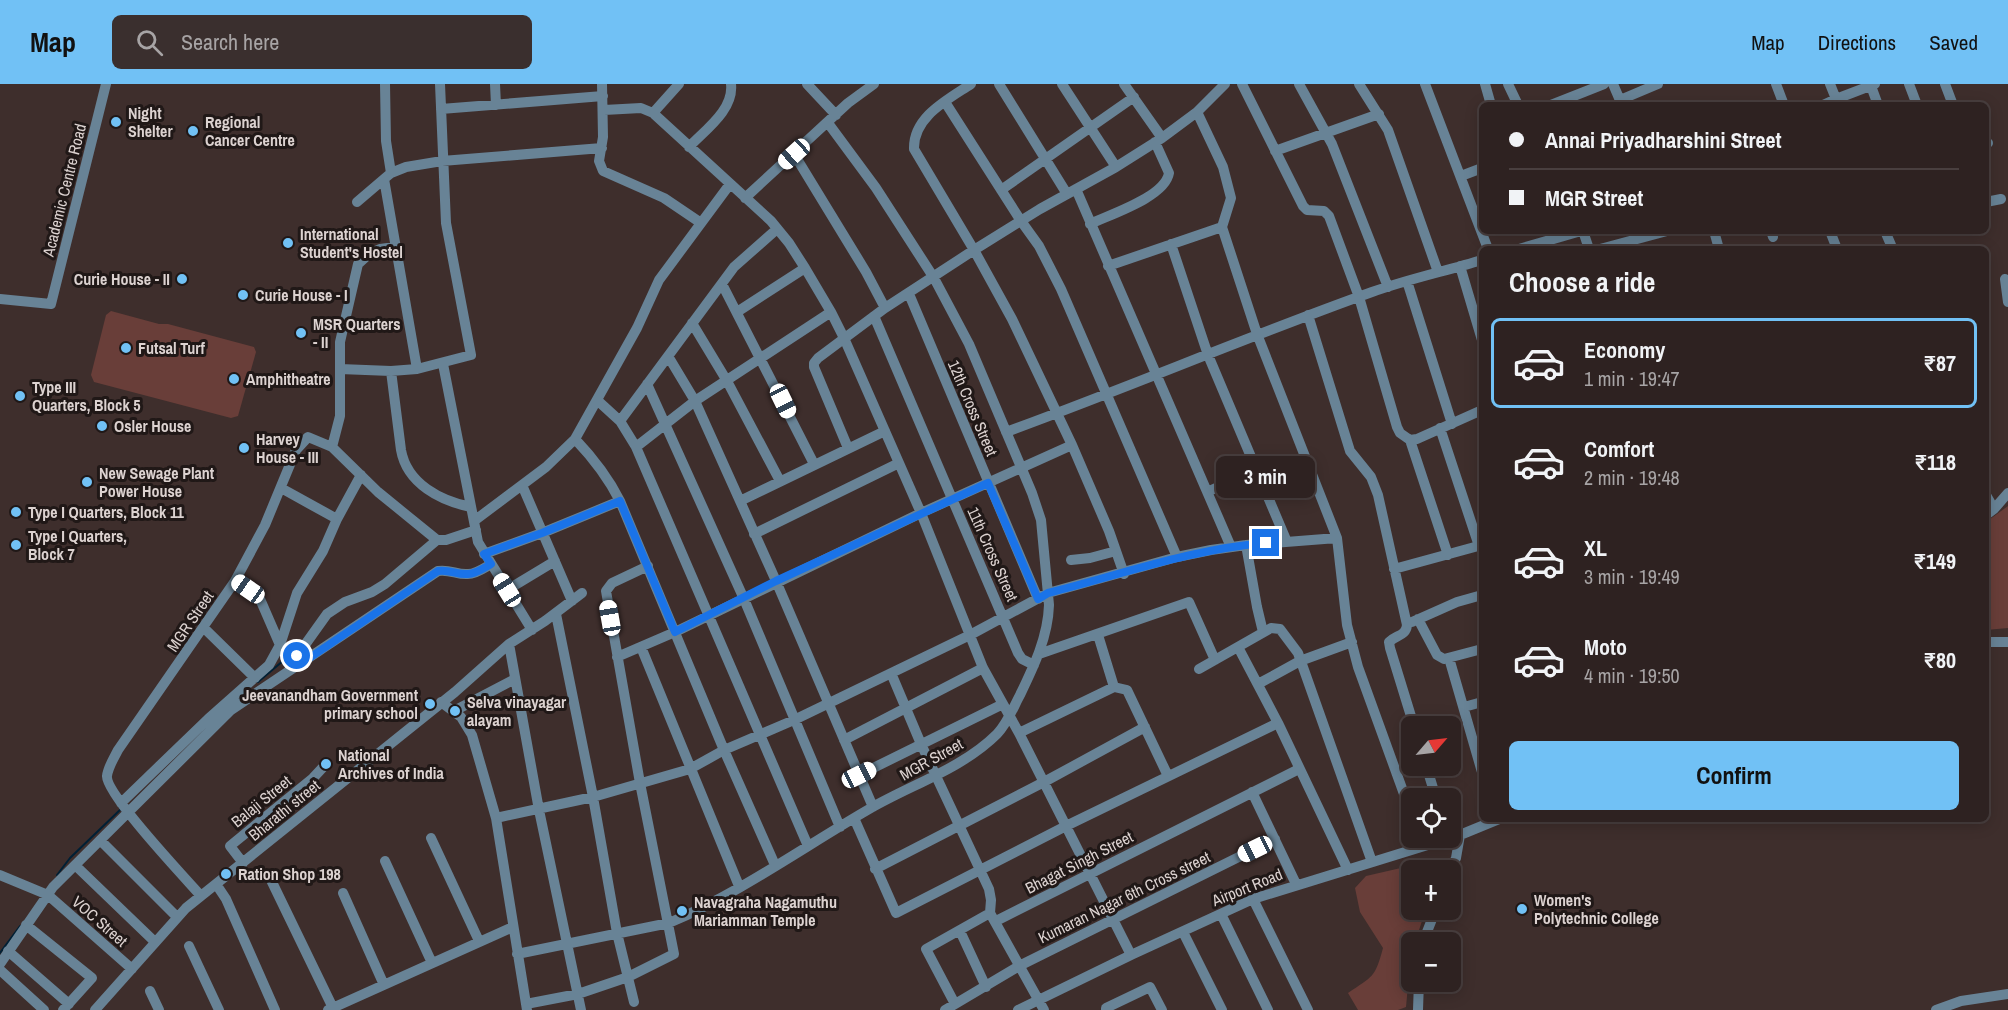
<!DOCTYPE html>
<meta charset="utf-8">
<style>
:root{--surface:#2e2221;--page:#3a2f2e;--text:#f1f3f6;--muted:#a7a4a5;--line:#493f3f;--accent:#71c1f5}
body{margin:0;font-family:"Archivo Narrow",sans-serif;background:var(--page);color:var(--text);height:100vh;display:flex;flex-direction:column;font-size:22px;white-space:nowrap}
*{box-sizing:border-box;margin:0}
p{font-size:20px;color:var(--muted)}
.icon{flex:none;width:33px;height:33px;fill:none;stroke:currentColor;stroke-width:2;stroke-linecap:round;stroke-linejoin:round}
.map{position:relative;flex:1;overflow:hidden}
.panel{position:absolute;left:1479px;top:162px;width:510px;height:576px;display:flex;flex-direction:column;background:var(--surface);border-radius:9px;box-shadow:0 3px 15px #0003,0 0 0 2px var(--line)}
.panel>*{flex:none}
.top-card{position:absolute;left:1479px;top:18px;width:510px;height:132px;border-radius:9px;box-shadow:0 3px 15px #0003,0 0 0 2px var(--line);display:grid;align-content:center;height:132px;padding:0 30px;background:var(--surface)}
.needle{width:39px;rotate:62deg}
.controls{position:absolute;left:1401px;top:632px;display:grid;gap:12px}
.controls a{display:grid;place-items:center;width:60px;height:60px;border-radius:9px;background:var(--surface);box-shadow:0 3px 15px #0003,0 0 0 2px var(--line);font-size:30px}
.end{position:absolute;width:27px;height:27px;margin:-14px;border:8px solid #1a73e8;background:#fff;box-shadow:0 0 0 3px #fff}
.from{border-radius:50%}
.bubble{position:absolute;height:42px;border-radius:9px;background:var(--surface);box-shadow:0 3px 15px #0003,0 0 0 2px var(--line);font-size:20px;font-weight:800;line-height:42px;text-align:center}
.car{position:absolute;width:18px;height:36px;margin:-18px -9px;border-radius:8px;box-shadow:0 0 4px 2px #0007;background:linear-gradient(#fff 24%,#345 0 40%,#fff 0 76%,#345 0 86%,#fff 0)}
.top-card b{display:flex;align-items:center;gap:21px;height:57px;font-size:22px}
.top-card b+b{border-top:2px solid var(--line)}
.top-card i{width:15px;height:15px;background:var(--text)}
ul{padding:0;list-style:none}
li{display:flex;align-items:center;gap:18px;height:90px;margin:0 12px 9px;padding:0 18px;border:3px solid transparent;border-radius:9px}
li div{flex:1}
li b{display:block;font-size:22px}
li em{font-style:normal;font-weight:800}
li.current{border-color:var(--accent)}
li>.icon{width:54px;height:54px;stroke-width:1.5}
h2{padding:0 30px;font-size:27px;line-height:72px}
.cta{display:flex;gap:12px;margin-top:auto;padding:12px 30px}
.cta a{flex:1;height:69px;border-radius:9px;background:var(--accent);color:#111;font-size:24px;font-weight:800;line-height:69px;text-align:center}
header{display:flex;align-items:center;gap:36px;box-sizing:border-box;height:84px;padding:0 30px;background:var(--accent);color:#111}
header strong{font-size:28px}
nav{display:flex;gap:33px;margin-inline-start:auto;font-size:21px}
.search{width:420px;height:54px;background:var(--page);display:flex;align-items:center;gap:15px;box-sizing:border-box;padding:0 21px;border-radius:9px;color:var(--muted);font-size:22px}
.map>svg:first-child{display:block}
.green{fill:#693e39}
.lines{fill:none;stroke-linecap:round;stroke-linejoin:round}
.stream{stroke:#002035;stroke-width:2}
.minor{stroke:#688396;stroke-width:10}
.route{stroke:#1a73e8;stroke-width:8}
.poi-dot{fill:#71c1f5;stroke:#201817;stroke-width:2}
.labels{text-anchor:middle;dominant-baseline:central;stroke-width:6;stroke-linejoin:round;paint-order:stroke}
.poi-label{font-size:16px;font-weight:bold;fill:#dcd2d0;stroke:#201817;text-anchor:start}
.street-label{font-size:16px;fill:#dcd2d0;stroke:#201817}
</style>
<header>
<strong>Map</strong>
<div class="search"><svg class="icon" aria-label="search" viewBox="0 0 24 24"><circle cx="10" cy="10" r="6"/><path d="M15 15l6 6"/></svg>Search here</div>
<nav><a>Map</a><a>Directions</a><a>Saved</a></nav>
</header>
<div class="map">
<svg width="2008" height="926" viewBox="0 0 2008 926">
<rect width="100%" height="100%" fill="#3e2e2c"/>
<path class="green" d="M111 227 159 240H168L254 263 256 268 238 332 231 334 94 298 91 291 106 231Z
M2008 422V544L1986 546V438Z
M1427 778 1433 786H1412V825H1426L1415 858H1412L1406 923 1398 926H1358L1348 909C1373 892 1375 894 1383 864L1360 828 1355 804 1366 792Z"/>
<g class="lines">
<path class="stream" d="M258 598 290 571
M57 791 70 774 122 724
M0 869 20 842"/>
<path class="minor" d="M385 0 386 57 391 89
M495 0 496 21
M602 0 603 53 599 77 603 87 664 114 701 139
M807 0 836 31
M971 0C947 16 913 33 914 65L974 166 1012 235 1072 361 1109 447 1124 490
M999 0 1067 110
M1062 0 1116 83
M1124 0 1162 54
M1242 0 1303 122 1307 126 1324 127 1329 132 1359 213 1397 343 1400 349 1410 356 1448 471
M1299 0 1332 60 1388 203
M1359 0 1388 46 1438 188
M1425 0 1488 165
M1485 0 1491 21
M1508 0 1518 21
M1613 0 1622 21
M1776 0 1784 21
M1830 0 1836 15 1875 0
M1909 0 1917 21
M1945 0 1953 21
M1871 2 1878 21
M1620 16 1658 0
M945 18 1021 137 1039 162 1061 205 1177 473
M1551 21 1604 0
M1823 21 1836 15 1838 21
M441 25 603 12
M604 26 641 24 653 29 771 137 789 159 805 184 831 228 844 254 921 429 983 584 1019 649 1131 871
M1197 28 1223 83 1231 114 1222 143
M653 29 679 0
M1986 59H1988
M689 63C705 46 734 26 731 0
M1275 67 1379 30
M794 70 866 188 885 224
M1461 92 1482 84
M384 95 417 285
M1076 105 1231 463
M1001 106 1134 13
M745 114 848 19 874 0
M357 118 391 89 406 83 442 77 602 64
M1986 118 2001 115
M1090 140C1111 130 1165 113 1169 89L1155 58
M1222 143 1257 250 1337 454 1347 541 1358 583 1412 732
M1583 147 1589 165
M1714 147 1719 165
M1771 147 1773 153
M1830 147 1837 165
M1885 147 1891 161
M1171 160 1208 271 1287 458
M1519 165 1581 147
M1600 165 1667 147
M1108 182 1222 143
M1460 182 1482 256
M2005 195 2008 218
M1407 197 1452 340
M722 200 814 380
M909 210 1038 515
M0 215 51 220 106 0
M737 228 805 184
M1308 231 1350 367 1371 393 1378 411 1407 541C1406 552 1396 551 1389 558L1390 564 1414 642
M874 232 1018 569 1022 575 1034 581
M692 239 727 297 780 397
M668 272 695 317 776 497 873 723
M443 280 478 458 532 546
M340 285 391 287 417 285 471 271 446 139 440 0
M391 287 401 366C407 400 441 417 471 423
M647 300 744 515 840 743
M597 316 620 337 636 363 808 762
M620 337 734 183 777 145
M1440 344 1479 462
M1006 348C1129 303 1249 252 1372 208 1408 195 1446 187 1482 176
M575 355C594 375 608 393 620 417L724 666 775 781
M1410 356 1417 355 1482 326
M332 363 340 332V258L358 180 369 170 380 165 395 163
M636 363 695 317 831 228
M848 364 814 283V279L818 274 885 224 974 166 1040 125 1116 83 1162 54 1197 28 1225 0
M522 401 572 517
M281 404 337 435
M1209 407 1257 386
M1986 411 1994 425
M740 417 885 347
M1986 431 1994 425 2008 409
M474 437 546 383 575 355 637 244 659 196 730 100
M754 450 899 379
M1246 461 1257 523 1263 548
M484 470 542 449 620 417
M1071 476 1090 474 1116 467
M1394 485 1482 461
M235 497 260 515 280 561
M507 506 555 477
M556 530 593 713 617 849 634 918
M1418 535 1437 571 1444 575 1482 565
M1412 538 1457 518 1482 511
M204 544 255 594
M1986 558H2008
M509 560 539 726 581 926
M641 563 739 802
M1238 563 1278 639 1348 786
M1039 570 1189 518 1215 576
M617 573 675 548 921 429 1072 361
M1449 574 1482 688
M296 583 295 576 297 572 327 530 345 518 372 508 385 500 437 456
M1199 585 1271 544 1280 545 1298 569 1372 778
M891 589 921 660 989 805 991 816 990 829
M1258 600 1300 577 1352 558
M1114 603 1127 606 1168 692
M441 618 461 633 472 651 496 734
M1464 623 1482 618
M454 627 515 595
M1019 649 1114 603 1098 551
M844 656 983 584
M1426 681 1436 714
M859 691 1003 620
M1252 708 1296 800
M121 719 208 635 269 581 280 561 297 509 323 467 337 435 361 391
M854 734 896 829 1066 742 1278 639
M431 754 479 857
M101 757 177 833
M385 777 432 879
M243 779 230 762 313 694 326 680
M76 782 155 858
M875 785 1044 698 1145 643
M1450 787 1456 774 1460 751
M0 791 48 811 132 885
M271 796 333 924
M216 800 226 815 275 926
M343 809 384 901
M201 812C185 794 105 709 107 692 108 683 114 674 118 666L235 497 265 441 296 366 308 353 332 363 378 408 437 456H446L476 446
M1253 815 1308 926
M1221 830 1268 926
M996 837 1299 685
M26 841 92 894 63 926
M960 847 986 903
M1183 848 1222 926
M1423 858 1436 825
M189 862 219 926
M8 867 69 920
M517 870 669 839C740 809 805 762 871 724 913 700 963 684 997 650 1007 640 1013 624 1020 611 1034 582 1048 553 1049 521L1041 436 1032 409 969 260 934 194 876 104 828 39
M0 880 53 803 231 626 438 487C450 485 457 491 468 490 476 490 484 484 491 480
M0 886 44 926
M150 907 159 926
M526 920 578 910 628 893 674 870 640 699 606 507 612 499 648 482
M955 920 926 865 990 829 1044 926
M95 926 186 824 455 608 509 560 545 537 582 509
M328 926 513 843
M527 926 496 734 593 713 690 685 724 666 794 636 970 551 1048 509 1177 473 1211 466 1246 461 1337 454
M945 926 1019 882 1275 755
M1018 926 1131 871 1253 815 1460 751 1499 735
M1106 926V924L1150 903 1162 926
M1418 926 1419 897
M1936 926 1961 917 2008 910"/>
</g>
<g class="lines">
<path class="route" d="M297 572 295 576 296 583 438 487C449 485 457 491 468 490 476 490 484 484 491 480L484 470 542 449 620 417 675 548 776 497 988 399 1038 515 1048 509C1120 491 1191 465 1266 459"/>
</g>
<g class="poi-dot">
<circle cx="116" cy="38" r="6"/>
<circle cx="193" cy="47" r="6"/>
<circle cx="288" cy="159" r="6"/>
<circle cx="182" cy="195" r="6"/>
<circle cx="243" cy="211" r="6"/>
<circle cx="301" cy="249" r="6"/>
<circle cx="126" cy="264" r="6"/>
<circle cx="234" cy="295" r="6"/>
<circle cx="20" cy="312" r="6"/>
<circle cx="102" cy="342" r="6"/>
<circle cx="244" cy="364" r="6"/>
<circle cx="87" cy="398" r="6"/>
<circle cx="16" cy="428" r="6"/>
<circle cx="16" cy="461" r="6"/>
<circle cx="430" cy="620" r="6"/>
<circle cx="455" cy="627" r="6"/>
<circle cx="326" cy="680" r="6"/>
<circle cx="226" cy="790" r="6"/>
<circle cx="1522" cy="825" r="6"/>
<circle cx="682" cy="827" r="6"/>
</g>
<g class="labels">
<g class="poi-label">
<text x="128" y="29">Night<tspan x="128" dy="18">Shelter</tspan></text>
<text x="205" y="38">Regional<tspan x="205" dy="18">Cancer Centre</tspan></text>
<text x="300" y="150">International<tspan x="300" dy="18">Student's Hostel</tspan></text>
<text x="170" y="195" text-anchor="end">Curie House - II</text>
<text x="255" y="211">Curie House - I</text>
<text x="313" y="240">MSR Quarters<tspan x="313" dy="18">- II</tspan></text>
<text x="138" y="264">Futsal Turf</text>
<text x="246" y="295">Amphitheatre</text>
<text x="32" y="303">Type III<tspan x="32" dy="18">Quarters, Block 5</tspan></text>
<text x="114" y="342">Osler House</text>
<text x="256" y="355">Harvey<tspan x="256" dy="18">House - III</tspan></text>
<text x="99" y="389">New Sewage Plant<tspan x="99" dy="18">Power House</tspan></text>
<text x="28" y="428">Type I Quarters, Block 11</text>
<text x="28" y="452">Type I Quarters,<tspan x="28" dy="18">Block 7</tspan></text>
<text x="418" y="611" text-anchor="end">Jeevanandham Government<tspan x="418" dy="18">primary school</tspan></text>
<text x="467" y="618">Selva vinayagar<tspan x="467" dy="18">alayam</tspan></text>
<text x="338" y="671">National<tspan x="338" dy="18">Archives of India</tspan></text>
<text x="238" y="790">Ration Shop 198</text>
<text x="1534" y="816">Women's<tspan x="1534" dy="18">Polytechnic College</tspan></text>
<text x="694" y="818">Navagraha Nagamuthu<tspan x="694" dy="18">Mariamman Temple</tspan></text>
</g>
<g class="street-label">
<text transform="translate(64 106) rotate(-76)">Academic Centre Road</text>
<text transform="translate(973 324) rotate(67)">12th Cross Street</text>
<text transform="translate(993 470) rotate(66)">11th Cross Street</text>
<text transform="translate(190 537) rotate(-56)">MGR Street</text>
<text transform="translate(931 675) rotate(-29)">MGR Street</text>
<text transform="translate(261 717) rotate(-39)">Balaji Street</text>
<text transform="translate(284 726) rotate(-39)">Bharathi street</text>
<text transform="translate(1079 778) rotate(-27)">Bhagat Singh Street</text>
<text transform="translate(1247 803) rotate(-22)">Airport Road</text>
<text transform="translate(1124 813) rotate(-26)">Kumaran Nagar 6th Cross street</text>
<text transform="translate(100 837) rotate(41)">VOC Street</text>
</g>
</g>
</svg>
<div class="controls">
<a><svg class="needle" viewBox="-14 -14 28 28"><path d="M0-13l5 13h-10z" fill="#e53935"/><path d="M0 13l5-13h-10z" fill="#a7a4a5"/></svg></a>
<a><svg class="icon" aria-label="locate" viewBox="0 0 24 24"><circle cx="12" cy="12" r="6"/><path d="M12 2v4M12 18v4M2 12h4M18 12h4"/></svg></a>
<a>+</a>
<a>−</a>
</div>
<i class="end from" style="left:297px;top:572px"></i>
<i class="end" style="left:1266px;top:459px"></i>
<div class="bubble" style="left:1216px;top:372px;width:99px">3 min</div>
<i class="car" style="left:794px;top:70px;rotate:228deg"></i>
<i class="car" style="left:783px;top:317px;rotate:154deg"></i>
<i class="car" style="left:248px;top:505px;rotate:305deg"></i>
<i class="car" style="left:507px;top:506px;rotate:328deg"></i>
<i class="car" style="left:610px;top:534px;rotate:350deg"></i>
<i class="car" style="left:859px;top:691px;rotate:64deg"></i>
<i class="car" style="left:1255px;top:765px;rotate:244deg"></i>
<div class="top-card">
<b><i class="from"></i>Annai Priyadharshini Street</b>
<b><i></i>MGR Street</b>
</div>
<section class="panel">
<h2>Choose a ride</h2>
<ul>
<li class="current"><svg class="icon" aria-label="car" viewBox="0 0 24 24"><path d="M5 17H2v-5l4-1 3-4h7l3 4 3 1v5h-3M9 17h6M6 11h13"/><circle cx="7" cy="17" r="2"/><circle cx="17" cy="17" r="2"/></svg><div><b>Economy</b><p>1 min · 19:47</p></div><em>₹87</em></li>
<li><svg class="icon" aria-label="car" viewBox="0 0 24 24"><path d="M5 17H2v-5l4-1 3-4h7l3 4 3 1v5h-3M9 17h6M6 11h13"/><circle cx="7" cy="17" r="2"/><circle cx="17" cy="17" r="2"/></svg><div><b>Comfort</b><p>2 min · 19:48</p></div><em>₹118</em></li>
<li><svg class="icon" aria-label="car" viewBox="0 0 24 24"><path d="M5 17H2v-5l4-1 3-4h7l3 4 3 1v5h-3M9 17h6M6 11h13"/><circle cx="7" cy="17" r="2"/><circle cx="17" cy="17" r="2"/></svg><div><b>XL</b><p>3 min · 19:49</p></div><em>₹149</em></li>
<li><svg class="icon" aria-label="car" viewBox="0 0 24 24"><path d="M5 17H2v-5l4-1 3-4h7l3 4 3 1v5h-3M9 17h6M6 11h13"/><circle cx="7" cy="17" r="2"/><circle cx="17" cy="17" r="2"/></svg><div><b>Moto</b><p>4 min · 19:50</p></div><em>₹80</em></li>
</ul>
<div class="cta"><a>Confirm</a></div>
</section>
</div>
